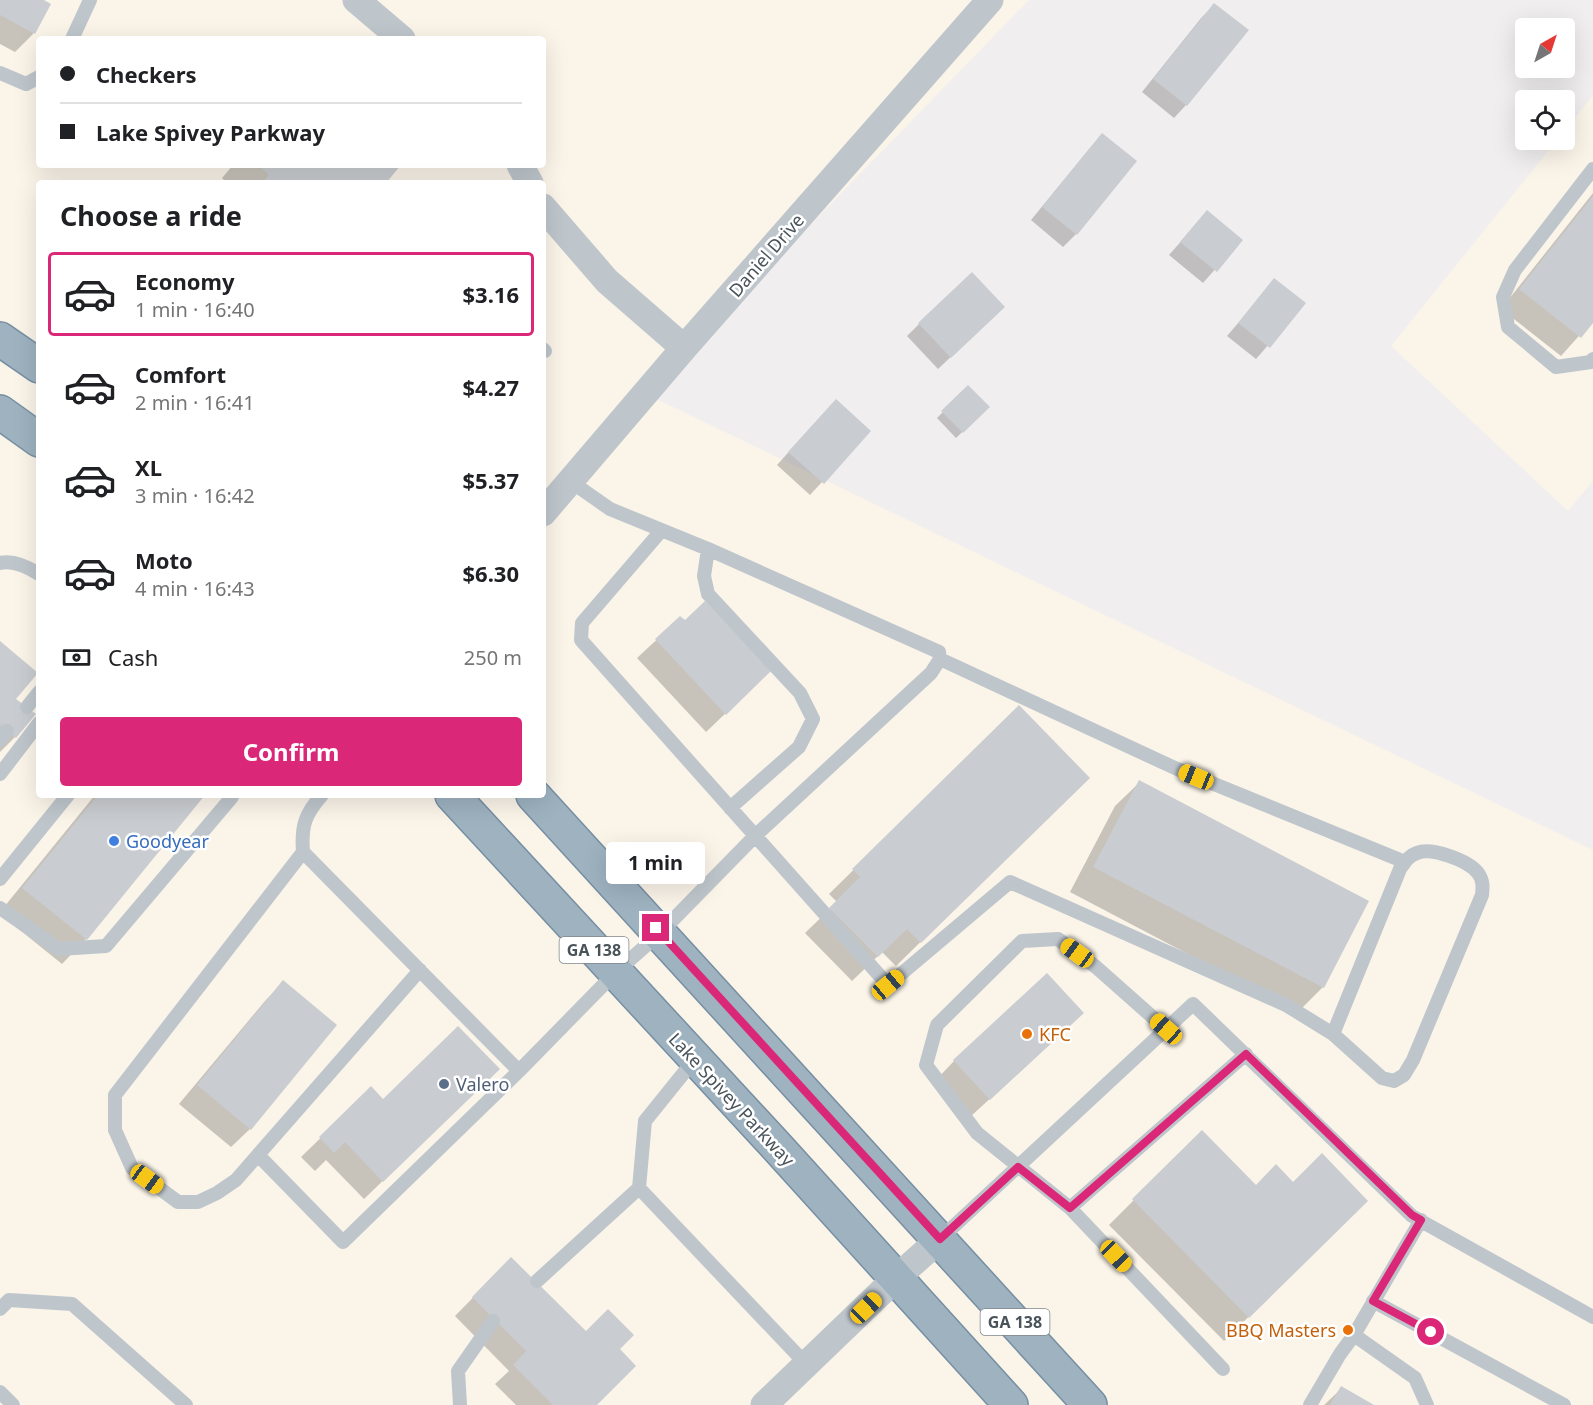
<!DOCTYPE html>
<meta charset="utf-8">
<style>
:root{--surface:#fff;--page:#f2f2f2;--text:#202124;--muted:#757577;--line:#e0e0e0;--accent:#db2777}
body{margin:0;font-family:"Noto Sans",sans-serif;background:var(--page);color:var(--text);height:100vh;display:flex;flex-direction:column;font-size:22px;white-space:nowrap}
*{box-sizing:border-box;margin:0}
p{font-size:20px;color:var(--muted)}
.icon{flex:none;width:33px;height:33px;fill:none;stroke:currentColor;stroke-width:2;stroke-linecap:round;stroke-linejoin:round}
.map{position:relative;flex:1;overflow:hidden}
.panel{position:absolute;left:36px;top:180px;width:510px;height:618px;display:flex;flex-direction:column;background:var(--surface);border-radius:6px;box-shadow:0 6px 24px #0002}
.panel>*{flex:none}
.guide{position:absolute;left:36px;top:36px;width:510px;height:132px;border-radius:6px;box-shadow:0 6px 24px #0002;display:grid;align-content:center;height:132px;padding:0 24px;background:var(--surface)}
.needle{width:39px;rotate:39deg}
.tools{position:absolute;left:1515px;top:18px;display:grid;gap:12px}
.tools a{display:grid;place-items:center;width:60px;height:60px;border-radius:6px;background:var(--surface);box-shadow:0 6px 24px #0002;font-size:30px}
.end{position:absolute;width:27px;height:27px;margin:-14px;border:8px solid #db2777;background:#fff;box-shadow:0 0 0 3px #fff}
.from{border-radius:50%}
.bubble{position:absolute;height:42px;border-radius:6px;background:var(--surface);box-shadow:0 6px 24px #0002;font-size:20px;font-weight:700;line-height:42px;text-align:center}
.car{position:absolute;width:18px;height:36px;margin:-18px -9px;border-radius:8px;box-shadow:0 0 4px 2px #0007;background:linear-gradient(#f5c518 24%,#345 0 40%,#f5c518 0 76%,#345 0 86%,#f5c518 0)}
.guide b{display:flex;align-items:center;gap:21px;height:57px;font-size:22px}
.guide b+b{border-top:2px solid var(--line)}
.guide i{width:15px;height:15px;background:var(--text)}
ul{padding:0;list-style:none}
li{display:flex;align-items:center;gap:18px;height:84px;margin:0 12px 9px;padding:0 12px;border:3px solid transparent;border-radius:6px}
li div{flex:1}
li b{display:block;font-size:22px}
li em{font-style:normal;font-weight:700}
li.on{border-color:var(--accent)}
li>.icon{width:54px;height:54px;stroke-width:1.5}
h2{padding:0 24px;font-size:27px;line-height:72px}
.pay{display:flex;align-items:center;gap:15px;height:66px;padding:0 24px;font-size:22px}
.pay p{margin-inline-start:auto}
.cta{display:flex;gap:12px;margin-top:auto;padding:12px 24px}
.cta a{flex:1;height:69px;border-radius:6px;background:var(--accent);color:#fff;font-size:24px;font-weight:700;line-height:69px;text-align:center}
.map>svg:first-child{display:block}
.commercial{fill:#faf4e9;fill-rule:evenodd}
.shadow{fill:#0003}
.building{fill:#c9ccd0}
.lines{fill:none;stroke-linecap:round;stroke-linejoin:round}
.trunk-casing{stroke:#778fa3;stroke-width:36}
.service{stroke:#bec6cc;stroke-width:14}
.minor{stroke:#bec6cc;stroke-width:27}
.trunk{stroke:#9eb2c0;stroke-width:33}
.route{stroke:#db2777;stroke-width:8}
.shop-dot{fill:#3f7fe0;stroke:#fff;stroke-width:2}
.food-dot{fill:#e8710a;stroke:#fff;stroke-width:2}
.service-dot{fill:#5c6f8a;stroke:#fff;stroke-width:2}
.labels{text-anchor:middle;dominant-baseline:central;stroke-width:5;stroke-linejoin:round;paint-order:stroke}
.shield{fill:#fff;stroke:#80878b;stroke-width:1.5}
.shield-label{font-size:16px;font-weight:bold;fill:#495359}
.street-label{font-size:18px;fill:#495359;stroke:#fff}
.shop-label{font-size:18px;fill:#366cbe;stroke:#fff;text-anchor:start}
.food-label{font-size:18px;fill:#c56008;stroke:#fff;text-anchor:start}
.service-label{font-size:18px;fill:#4e5e75;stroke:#fff;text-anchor:start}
</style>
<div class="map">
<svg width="1593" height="1405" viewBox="0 0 1593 1405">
<rect width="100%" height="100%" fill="#f1eeef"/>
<path class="commercial" d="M0 0H1029L646 394 1593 850V1405H0ZM39 39H543V165H39ZM39 183H543V795H39Z
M1593 95V481L1568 511 1391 346 1557 140H1564L1565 131Z"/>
<path class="shadow" d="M0 0H41L49 5 33 34 15 52 0 44Z
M1215 5 1247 30 1186 105 1174 118 1142 92 1202 17Z
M1102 135 1134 162 1076 234 1063 247 1031 220 1090 148Z
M233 165H399L384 183H227L222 178Z
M1593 193V320L1561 356 1501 309Z
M1207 212 1241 240 1203 283 1169 255Z
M1275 280 1304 304 1256 359 1227 336Z
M991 319 938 369 907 336 919 324Z
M968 387 988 407 956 438 937 418Z
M824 413 869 431 810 495 777 465Z
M680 618 750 690 706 732 637 658Z
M0 643 14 699 15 737 0 752Z
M1019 707 1063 802 896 966 882 952 852 981 805 933 837 902 829 894Z
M1140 782 1367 902 1323 987 1298 1012 1070 892 1115 806Z
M95 795H203L86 939 62 964 0 914V912Z
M283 982 250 1129 231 1147 179 1104 265 1001Z
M1064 1031 970 1117 936 1080 954 1061Z
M480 1087 364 1199 326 1160 315 1171 301 1157 371 1089 383 1101Z
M1202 1132 1256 1187 1293 1184 1366 1201 1224 1341 1109 1225Z
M511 1259 586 1333 618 1349 595 1405H516L495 1384 509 1371 455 1316Z
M1342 1388 1371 1405H1324Z"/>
<path class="building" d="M0 0H44L51 4 35 34 0 15Z
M1214 3 1249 30 1187 106 1153 79Z
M1102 133 1137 161 1077 235 1042 207Z
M258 165H401L386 183H262L269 175Z
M1593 196V323L1581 338 1519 289Z
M1207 210 1243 240 1217 272 1180 242Z
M972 272 1005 307 951 358 918 323Z
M1274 278 1306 303 1270 348 1238 323Z
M968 385 990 407 963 433 941 411Z
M836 399 871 431 824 484 788 452Z
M705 601 771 671 726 715 655 639 680 616 685 620Z
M0 641 38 673 16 699 36 714 16 738 0 725Z
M1019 705 1090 778 921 943 907 929 878 957 829 908 860 877 852 869Z
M1139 780 1369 901 1324 988 1093 867Z
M98 795H205L87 940 22 888Z
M1047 973 1084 1013 990 1100 953 1060Z
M283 980 337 1025 251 1130 197 1085Z
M458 1026 500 1069 383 1182 345 1142 334 1153 319 1137 371 1086 383 1099Z
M1202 1130 1256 1185 1276 1164 1293 1182 1322 1153 1368 1201 1249 1318 1132 1199Z
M511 1257 586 1331 608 1309 634 1335 620 1349 636 1366 597 1405H553L513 1365 526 1351 472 1297Z
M1341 1386 1374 1405H1330Z"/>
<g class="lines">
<defs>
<path id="trunk" d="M0 339 39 366
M0 412 39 440
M452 795 779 1149 1011 1405
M533 795 1090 1405"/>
</defs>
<use href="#trunk" class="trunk-casing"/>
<path class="service" d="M72 39 90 0
M0 73 26 84 39 77
M1593 169 1515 270 1503 297 1508 327 1556 367 1591 362 1593 359
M543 349 545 351
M661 531 582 623 581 640 888 985 1010 882 1286 1005 1333 1034 1382 1078 1394 1081 1404 1075 1413 1060 1482 895C1483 886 1483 880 1478 873 1468 860 1431 847 1417 853 1408 856 1405 862 1400 869L1333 1034
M708 549 704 576 708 594 800 693 813 719 799 747 730 808
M0 563C13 560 28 567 39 574
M940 659 1175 768 1405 862
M27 707 39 692
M0 740 7 731
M0 774 39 723
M322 795C305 814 301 826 303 852L519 1071 615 973 660 933 755 836 931 673 940 659 939 652 708 549 610 509 570 481
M303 852 115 1095V1130L132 1168 178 1202H198L217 1193 236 1180 420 970
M0 879 68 795
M0 908 59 949 106 946 232 797 230 795
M1166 1029 1096 967 1058 939 1022 941 937 1025 926 1065 977 1133 1070 1208 1246 1054
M258 1155 343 1242 519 1071
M639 1188 806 1364
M1070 1208 1223 1369
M940 1239 1193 1004 1412 1216 1593 1317
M537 1281 639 1188 645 1121 695 1059
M1373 1301 1564 1405
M0 1309 9 1300 72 1304 186 1405
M1354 1335 1415 1378 1427 1405
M0 1392 13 1405
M460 1405 458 1371 493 1321
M1310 1405 1340 1354 1354 1335 1421 1220"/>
<path class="minor" d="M356 0 402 39
M520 165 530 183
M543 207 607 281 684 348
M543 513 684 348 990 0
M764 1405 895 1279 940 1239"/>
<use href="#trunk" class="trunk"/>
</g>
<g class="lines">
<path class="route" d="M656 928 940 1239 1018 1167 1070 1208 1246 1054 1412 1215 1421 1220 1373 1301 1431 1332"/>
</g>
<circle class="shop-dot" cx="114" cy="841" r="6"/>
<g class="food-dot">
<circle cx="1027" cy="1034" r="6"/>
<circle cx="1348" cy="1330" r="6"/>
</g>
<circle class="service-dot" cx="444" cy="1084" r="6"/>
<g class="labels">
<g class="shield">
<rect x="559.5" y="937" width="69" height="26" rx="4.5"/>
<rect x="980.5" y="1309" width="69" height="26" rx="4.5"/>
</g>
<g class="shield-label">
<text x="594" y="950">GA 138</text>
<text x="1015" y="1322">GA 138</text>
</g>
<g class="street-label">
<text transform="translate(766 255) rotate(-49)">Daniel Drive</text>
<text transform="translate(732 1099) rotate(47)">Lake Spivey Parkway</text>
</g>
<g class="shop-label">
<text x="126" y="841">Goodyear</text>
</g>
<g class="food-label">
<text x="1039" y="1034">KFC</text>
<text x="1336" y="1330" text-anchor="end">BBQ Masters</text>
</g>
<g class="service-label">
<text x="456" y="1084">Valero</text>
</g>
</g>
</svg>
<div class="tools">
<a><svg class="needle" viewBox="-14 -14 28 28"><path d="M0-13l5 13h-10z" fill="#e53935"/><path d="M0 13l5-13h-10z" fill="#757577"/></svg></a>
<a><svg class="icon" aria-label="locate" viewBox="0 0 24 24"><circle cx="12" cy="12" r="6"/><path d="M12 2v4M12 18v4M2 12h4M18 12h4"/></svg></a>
</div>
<i class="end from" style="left:1431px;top:1332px"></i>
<i class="end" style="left:656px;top:928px"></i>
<div class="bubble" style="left:606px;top:842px;width:99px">1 min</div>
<i class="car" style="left:1196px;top:777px;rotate:292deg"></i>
<i class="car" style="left:1077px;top:953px;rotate:306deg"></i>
<i class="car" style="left:888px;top:985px;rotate:50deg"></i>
<i class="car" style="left:1166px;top:1029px;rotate:312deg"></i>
<i class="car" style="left:147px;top:1179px;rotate:126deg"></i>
<i class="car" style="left:1116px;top:1256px;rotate:136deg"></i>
<i class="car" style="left:866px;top:1308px;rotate:46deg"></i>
<div class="guide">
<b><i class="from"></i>Checkers</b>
<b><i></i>Lake Spivey Parkway</b>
</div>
<section class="panel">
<h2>Choose a ride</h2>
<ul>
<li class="on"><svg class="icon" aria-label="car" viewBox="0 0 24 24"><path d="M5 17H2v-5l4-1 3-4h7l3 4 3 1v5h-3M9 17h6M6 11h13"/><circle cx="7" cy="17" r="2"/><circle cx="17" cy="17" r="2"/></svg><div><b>Economy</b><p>1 min · 16:40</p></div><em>$3.16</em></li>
<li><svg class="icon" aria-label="car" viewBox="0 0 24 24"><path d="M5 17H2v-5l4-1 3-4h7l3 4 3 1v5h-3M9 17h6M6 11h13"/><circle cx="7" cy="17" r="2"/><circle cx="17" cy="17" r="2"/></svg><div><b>Comfort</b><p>2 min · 16:41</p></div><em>$4.27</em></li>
<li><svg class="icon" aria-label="car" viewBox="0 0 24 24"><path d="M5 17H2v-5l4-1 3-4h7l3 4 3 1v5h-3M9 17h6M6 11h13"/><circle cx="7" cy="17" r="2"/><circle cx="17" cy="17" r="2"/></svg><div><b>XL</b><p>3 min · 16:42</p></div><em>$5.37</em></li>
<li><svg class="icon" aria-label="car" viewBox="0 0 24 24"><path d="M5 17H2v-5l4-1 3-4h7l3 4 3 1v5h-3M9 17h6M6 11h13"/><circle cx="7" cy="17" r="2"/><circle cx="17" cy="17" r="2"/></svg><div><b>Moto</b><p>4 min · 16:43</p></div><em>$6.30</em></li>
</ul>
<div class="pay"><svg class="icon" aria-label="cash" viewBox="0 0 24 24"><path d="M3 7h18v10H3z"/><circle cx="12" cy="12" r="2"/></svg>Cash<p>250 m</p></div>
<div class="cta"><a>Confirm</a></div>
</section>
</div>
